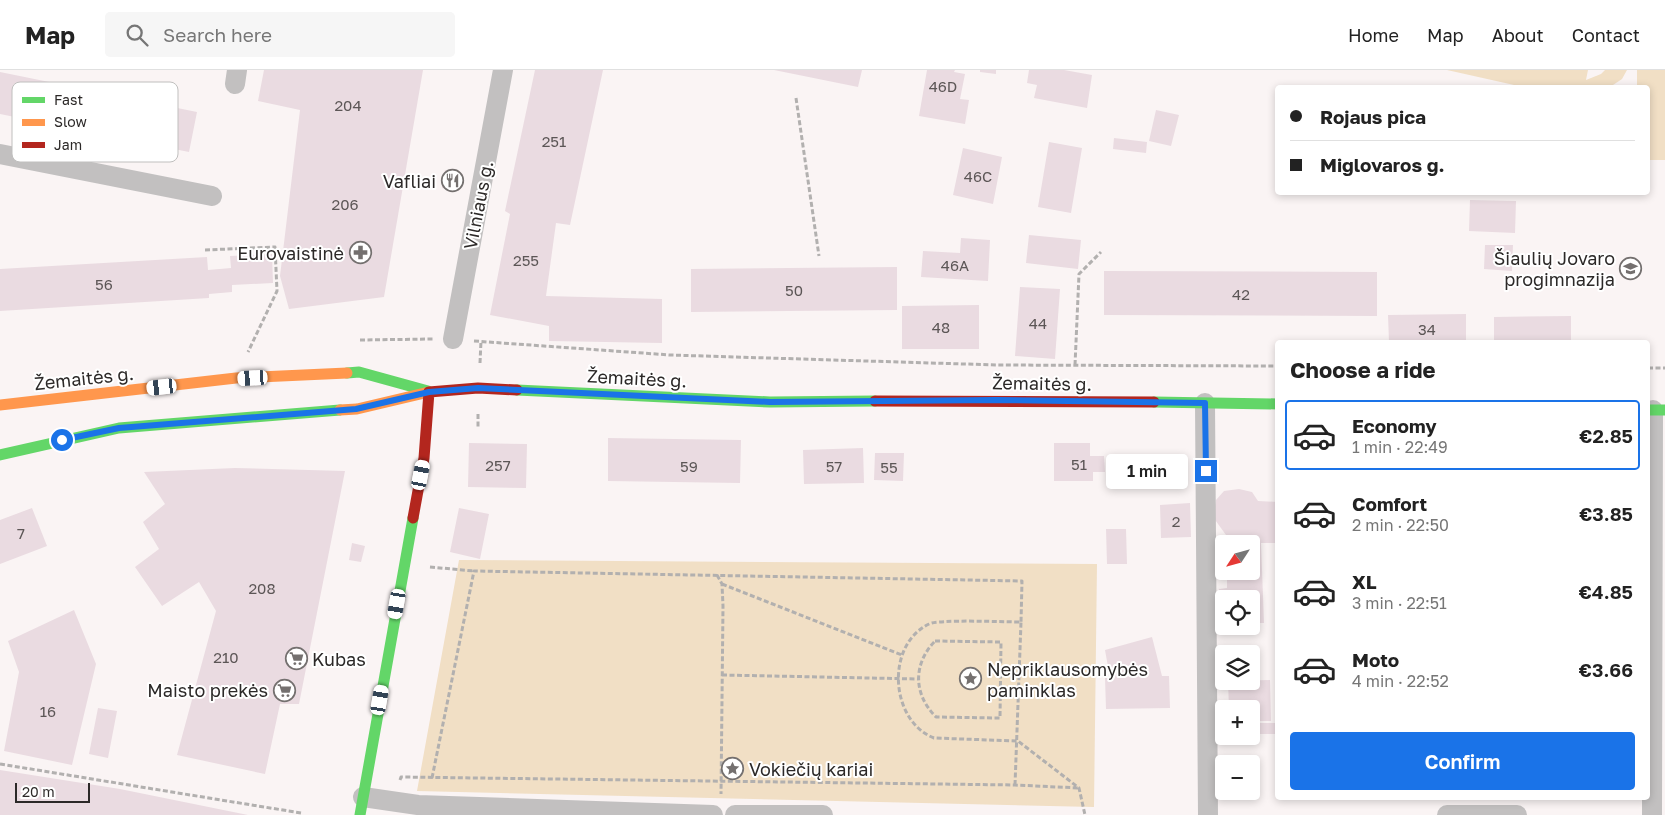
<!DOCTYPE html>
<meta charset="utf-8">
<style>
:root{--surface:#fff;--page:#f6f6f6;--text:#222;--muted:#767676;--line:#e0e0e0;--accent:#1a73e8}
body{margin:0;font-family:"Golos Text",sans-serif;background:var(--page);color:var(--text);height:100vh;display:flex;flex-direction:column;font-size:19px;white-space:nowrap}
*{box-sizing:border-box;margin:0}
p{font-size:16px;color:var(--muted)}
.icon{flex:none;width:28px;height:28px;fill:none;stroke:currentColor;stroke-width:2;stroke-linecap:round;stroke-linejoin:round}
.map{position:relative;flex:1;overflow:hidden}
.drawer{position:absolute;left:1275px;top:270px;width:375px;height:460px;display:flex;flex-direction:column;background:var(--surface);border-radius:5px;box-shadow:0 2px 8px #0003}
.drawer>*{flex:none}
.banner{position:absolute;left:1275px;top:15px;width:375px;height:110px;border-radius:5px;box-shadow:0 2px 8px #0003;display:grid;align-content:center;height:110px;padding:0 15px;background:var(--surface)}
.needle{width:32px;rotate:234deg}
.tools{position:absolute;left:1215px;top:465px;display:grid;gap:10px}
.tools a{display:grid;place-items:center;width:45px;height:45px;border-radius:5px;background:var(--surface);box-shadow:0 2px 8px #0003;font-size:25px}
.scale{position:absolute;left:15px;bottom:12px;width:75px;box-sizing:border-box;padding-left:5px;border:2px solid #2c2928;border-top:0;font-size:14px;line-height:18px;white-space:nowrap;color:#2c2928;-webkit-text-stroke:4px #fff;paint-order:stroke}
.end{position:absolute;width:22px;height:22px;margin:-11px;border:6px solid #1a73e8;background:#fff;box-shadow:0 0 0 2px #fff}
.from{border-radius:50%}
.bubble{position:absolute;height:35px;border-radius:5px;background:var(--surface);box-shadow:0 2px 8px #0003;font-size:16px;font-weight:600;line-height:35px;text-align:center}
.car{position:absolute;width:15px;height:30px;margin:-15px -8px;border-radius:6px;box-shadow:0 0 4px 1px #0007;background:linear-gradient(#fff 24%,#345 0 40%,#fff 0 76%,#345 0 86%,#fff 0)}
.banner b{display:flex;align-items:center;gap:18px;height:48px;font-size:19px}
.banner b+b{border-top:1px solid var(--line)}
.banner i{width:12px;height:12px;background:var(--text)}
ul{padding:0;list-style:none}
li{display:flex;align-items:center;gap:15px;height:70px;margin:0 10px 8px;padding:0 5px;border:2px solid transparent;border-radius:5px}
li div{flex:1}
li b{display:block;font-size:19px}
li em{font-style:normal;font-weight:600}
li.active{border-color:var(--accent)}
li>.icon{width:45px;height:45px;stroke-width:1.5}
h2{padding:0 15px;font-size:22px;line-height:60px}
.primary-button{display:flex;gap:10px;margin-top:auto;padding:10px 15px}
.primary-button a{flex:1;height:58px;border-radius:5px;background:var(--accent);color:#fff;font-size:20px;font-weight:600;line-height:58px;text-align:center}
header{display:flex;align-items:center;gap:30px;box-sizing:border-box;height:70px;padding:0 25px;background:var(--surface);border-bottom:1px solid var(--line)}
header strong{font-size:24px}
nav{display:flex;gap:28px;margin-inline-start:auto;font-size:18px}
.search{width:350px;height:45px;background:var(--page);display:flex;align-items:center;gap:12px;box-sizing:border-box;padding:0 18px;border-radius:5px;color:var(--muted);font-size:19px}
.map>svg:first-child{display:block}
.green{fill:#f1dfc5}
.building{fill:#eadbe1}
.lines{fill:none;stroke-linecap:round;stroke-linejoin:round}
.path{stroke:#b2b0af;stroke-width:3;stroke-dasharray:5 2.5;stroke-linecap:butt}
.street{stroke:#c2c0c0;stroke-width:20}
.fast{stroke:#63d668;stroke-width:11}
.slow{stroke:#ff974d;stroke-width:11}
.jam{stroke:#b3261e;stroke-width:11}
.route{stroke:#1a73e8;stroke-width:6}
.labels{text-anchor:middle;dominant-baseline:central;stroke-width:4;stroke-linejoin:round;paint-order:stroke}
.number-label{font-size:15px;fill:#5c5656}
.poi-label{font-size:18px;fill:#2c2928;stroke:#fff;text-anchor:end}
.street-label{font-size:18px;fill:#2c2928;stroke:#fff}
.key{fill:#fff;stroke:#c0bfbe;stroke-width:1}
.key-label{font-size:14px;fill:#2c2928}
</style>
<header>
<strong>Map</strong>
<div class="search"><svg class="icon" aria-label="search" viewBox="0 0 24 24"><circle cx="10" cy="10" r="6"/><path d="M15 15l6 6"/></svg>Search here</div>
<nav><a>Home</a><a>Map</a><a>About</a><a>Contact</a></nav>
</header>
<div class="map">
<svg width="1665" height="745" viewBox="0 0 1665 745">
<rect width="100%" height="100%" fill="#faf4f4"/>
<path class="green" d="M1447 0H1588L1586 10 1601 4 1605 0H1627L1622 9 1610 17H1523Z
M1637 0H1665V90H1648V18L1637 17Z
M459 490 1097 494 1094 737 417 721Z"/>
<path class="building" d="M264 0H423L384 227 289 239 280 206 300 40 258 31Z
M535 0H603L570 155 556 153 546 226 662 229V273L549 271V256L490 245 510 144 505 141Z
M774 0H862L858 17Z
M927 0H955L954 2 965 4 960 29 969 30 965 54 919 46Z
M980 0H996V4L980 2Z
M1029 0H1064L1092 5 1087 38 1034 28 1037 15 1027 13Z
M0 2 197 42 189 82 0 44Z
M1156 40 1179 45 1171 76 1149 71Z
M1114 68 1147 72 1146 83 1113 79Z
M1049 72 1082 78 1071 143 1038 137Z
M963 78 1002 87 993 134 953 125Z
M445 100 463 104 459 121 442 118Z
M1470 130 1516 131 1515 163 1469 161Z
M1029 165 1081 170 1078 199 1026 193Z
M961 168 990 170 988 211 921 207 923 181 960 183Z
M1485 175H1513L1512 201 1484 199Z
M272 184 273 213 232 215V222L209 224V228L0 241V199L207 187 208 200 231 198 230 186Z
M897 197V240L691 242V199Z
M1104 201 1377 202V246L1104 245Z
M1020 217 1060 219 1055 289 1015 286Z
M979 235V279H902V236Z
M1466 244V272H1389L1388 245Z
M1571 246V272H1494V247Z
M608 368 741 370 740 413 608 411Z
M469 373 527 374 526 418 468 417Z
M1054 373H1090V386H1104L1105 402H1093V411H1054Z
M863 378 864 413 804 414 803 380Z
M875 383H904L903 411 874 410Z
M235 398 345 401 299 634H280L265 704 177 685 216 541 199 512 162 536 135 497 159 479 143 452 165 434 144 402Z
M1239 419 1252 422 1258 431 1278 432V473H1261L1264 553H1251V529H1224V552H1219V519L1227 518V501H1251V474H1224V500H1219L1218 465H1226L1213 447 1216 430 1224 421Z
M1190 433 1191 467 1161 468 1160 435Z
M32 438 47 476 0 494V450Z
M459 438 489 444 480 489 450 482Z
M1106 459H1126L1127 494H1107Z
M352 473 365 476 361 492 349 490Z
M74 540 96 594 72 695 4 681 19 602 8 571Z
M1152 567 1162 606H1169L1170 638 1106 639 1105 608H1110L1105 580Z
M1270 610 1271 651H1251V639H1229L1228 611Z
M98 638 117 641 108 688 89 684Z
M1259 653H1278V664H1260Z
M0 700 120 719 248 745H0Z"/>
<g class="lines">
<path class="path" d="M796 28 819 186
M205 180 275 177 277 221 248 282
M360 270 433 269
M474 271 670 285 997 295 1278 296
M480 293 481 271
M1075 295 1079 204 1101 182
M1648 298H1665
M478 344V357
M430 497 474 501
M717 505 722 514 723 536 721 724
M722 514 902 585
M935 571 1001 572 1000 648 936 647C913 624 913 594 935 571Z
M722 605 919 609
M0 694 301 743
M432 708 474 501 1022 511 1021 552
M400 710 401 707 1015 715 1079 718
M1015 715 1021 552C1006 552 938 549 929 554 885 575 890 651 934 668L1018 671 1079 718 1085 745"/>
<path class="street" d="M235 14 237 0
M0 84 212 126
M453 269 503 0
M1205 333 1208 745
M363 727 418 735 713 745
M735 745H823
M1447 745H1517
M1652 745 1653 340"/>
<path class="fast" d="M347 303 359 302 428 321
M517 320 770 332 875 331
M1154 332 1278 334
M1648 340H1665
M0 385 119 358 340 340
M360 745 413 448"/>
<path class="slow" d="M0 335 236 308 347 303
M340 340 357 339 429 322"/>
<path class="jam" d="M875 331 1154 332
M413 448 424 388 429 322 478 318 517 320"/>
</g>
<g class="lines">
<path class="route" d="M62 370 119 358 356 339 429 322 478 318 770 332 996 330 1205 333 1206 401"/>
</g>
<defs>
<symbol id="restaurant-ring" viewBox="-11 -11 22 22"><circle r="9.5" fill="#fff" stroke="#74706f" stroke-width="1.5"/><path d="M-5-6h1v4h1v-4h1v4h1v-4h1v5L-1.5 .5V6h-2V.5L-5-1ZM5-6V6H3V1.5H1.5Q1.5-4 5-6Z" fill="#74706f"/></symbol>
<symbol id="pharmacy-ring" viewBox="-11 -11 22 22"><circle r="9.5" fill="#fff" stroke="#74706f" stroke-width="1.5"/><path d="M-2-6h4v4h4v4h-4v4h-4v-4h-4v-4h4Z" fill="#74706f"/></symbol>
<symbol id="school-ring" viewBox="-11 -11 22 22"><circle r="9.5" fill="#fff" stroke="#74706f" stroke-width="1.5"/><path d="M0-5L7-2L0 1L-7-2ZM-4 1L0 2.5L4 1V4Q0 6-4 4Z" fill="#74706f"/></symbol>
<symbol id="supermarket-ring" viewBox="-11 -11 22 22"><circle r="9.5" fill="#fff" stroke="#74706f" stroke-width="1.5"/><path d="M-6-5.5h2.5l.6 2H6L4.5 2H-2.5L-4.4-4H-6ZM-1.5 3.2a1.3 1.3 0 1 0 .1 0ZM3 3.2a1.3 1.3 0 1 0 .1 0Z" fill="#74706f"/></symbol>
<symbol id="sight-ring" viewBox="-11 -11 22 22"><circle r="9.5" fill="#fff" stroke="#74706f" stroke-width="1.5"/><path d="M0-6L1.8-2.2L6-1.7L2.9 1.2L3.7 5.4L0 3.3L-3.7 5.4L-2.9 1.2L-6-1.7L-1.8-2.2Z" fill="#74706f"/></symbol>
</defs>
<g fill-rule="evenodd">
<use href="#restaurant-ring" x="440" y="98" width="25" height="25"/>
<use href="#pharmacy-ring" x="348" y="170" width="25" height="25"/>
<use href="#school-ring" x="1618" y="186" width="25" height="25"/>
<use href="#supermarket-ring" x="284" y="576" width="25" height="25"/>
<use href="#sight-ring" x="958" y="596" width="25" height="25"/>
<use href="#supermarket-ring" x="272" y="608" width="25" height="25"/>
<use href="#sight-ring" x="720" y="686" width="25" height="25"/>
</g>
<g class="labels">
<g class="number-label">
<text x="943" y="16">46D</text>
<text x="348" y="35">204</text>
<text x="554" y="71">251</text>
<text x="978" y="106">46C</text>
<text x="345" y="134">206</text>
<text x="526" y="190">255</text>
<text x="955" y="195">46A</text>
<text x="104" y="214">56</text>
<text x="794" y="220">50</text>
<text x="1241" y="224">42</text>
<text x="1038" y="253">44</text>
<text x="941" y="257">48</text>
<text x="1427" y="259">34</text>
<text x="1079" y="394">51</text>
<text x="498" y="395">257</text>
<text x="689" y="396">59</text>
<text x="834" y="396">57</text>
<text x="889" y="397">55</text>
<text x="1176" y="451">2</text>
<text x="21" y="463">7</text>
<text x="262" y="518">208</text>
<text x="226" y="587">210</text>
<text x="48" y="641">16</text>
</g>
<g class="poi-label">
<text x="436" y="111">Vafliai</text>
<text x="344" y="183">Eurovaistinė</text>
<text x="1615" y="188">Šiaulių Jovaro<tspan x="1615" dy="21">progimnazija</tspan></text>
<text x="312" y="589" text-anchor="start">Kubas</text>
<text x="987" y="599" text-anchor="start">Nepriklausomybės<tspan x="987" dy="21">paminklas</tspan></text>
<text x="268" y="620">Maisto prekės</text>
<text x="749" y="699" text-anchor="start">Vokiečių kariai</text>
</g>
<g class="street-label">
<text transform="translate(478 135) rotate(-79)">Vilniaus g.</text>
<text transform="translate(84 308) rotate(-6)">Žemaitės g.</text>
<text transform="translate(637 308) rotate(3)">Žemaitės g.</text>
<text transform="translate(1042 313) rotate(1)">Žemaitės g.</text>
</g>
</g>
<rect x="12" y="12" width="166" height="80" rx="8" class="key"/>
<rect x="22" y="27" width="23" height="6" fill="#63d668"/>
<rect x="22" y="49" width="23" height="7" fill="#ff974d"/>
<rect x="22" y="72" width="23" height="6" fill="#b3261e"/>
<g class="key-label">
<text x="54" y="35">Fast</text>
<text x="54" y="57">Slow</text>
<text x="54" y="80">Jam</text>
</g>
</svg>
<div class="tools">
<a><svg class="needle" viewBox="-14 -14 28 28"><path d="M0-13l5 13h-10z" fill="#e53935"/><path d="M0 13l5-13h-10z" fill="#767676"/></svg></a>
<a><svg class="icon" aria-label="locate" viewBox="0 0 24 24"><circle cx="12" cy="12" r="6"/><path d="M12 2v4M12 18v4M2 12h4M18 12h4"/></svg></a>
<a><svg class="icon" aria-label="layers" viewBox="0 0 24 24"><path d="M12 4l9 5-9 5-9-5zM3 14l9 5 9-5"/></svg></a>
<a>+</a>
<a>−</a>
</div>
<div class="scale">20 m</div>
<i class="end from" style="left:62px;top:370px"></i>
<i class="end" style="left:1206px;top:401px"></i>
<div class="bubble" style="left:1106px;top:384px;width:82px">1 min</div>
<i class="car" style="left:253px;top:308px;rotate:267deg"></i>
<i class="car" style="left:162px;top:317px;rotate:264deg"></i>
<i class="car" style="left:421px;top:405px;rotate:11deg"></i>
<i class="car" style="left:397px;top:534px;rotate:190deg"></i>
<i class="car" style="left:380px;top:630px;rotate:10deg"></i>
<div class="banner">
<b><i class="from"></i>Rojaus pica</b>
<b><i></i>Miglovaros g.</b>
</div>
<section class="drawer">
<h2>Choose a ride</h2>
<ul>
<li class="active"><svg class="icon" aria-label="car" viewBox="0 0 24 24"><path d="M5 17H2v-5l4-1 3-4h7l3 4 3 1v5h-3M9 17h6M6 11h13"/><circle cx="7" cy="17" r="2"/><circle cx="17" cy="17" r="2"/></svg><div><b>Economy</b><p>1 min · 22:49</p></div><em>€2.85</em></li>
<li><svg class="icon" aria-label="car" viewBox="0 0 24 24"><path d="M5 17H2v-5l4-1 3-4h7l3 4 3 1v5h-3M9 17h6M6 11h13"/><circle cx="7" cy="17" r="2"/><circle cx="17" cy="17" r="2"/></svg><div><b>Comfort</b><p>2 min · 22:50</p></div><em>€3.85</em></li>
<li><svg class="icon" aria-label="car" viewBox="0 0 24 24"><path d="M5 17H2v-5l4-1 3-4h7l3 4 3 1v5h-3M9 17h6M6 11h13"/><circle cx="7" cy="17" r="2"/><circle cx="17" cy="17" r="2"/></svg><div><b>XL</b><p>3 min · 22:51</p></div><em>€4.85</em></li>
<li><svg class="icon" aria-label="car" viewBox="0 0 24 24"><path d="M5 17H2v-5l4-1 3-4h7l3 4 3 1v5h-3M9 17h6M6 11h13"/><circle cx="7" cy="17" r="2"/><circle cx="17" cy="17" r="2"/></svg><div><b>Moto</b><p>4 min · 22:52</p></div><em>€3.66</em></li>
</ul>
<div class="primary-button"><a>Confirm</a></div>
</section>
</div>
